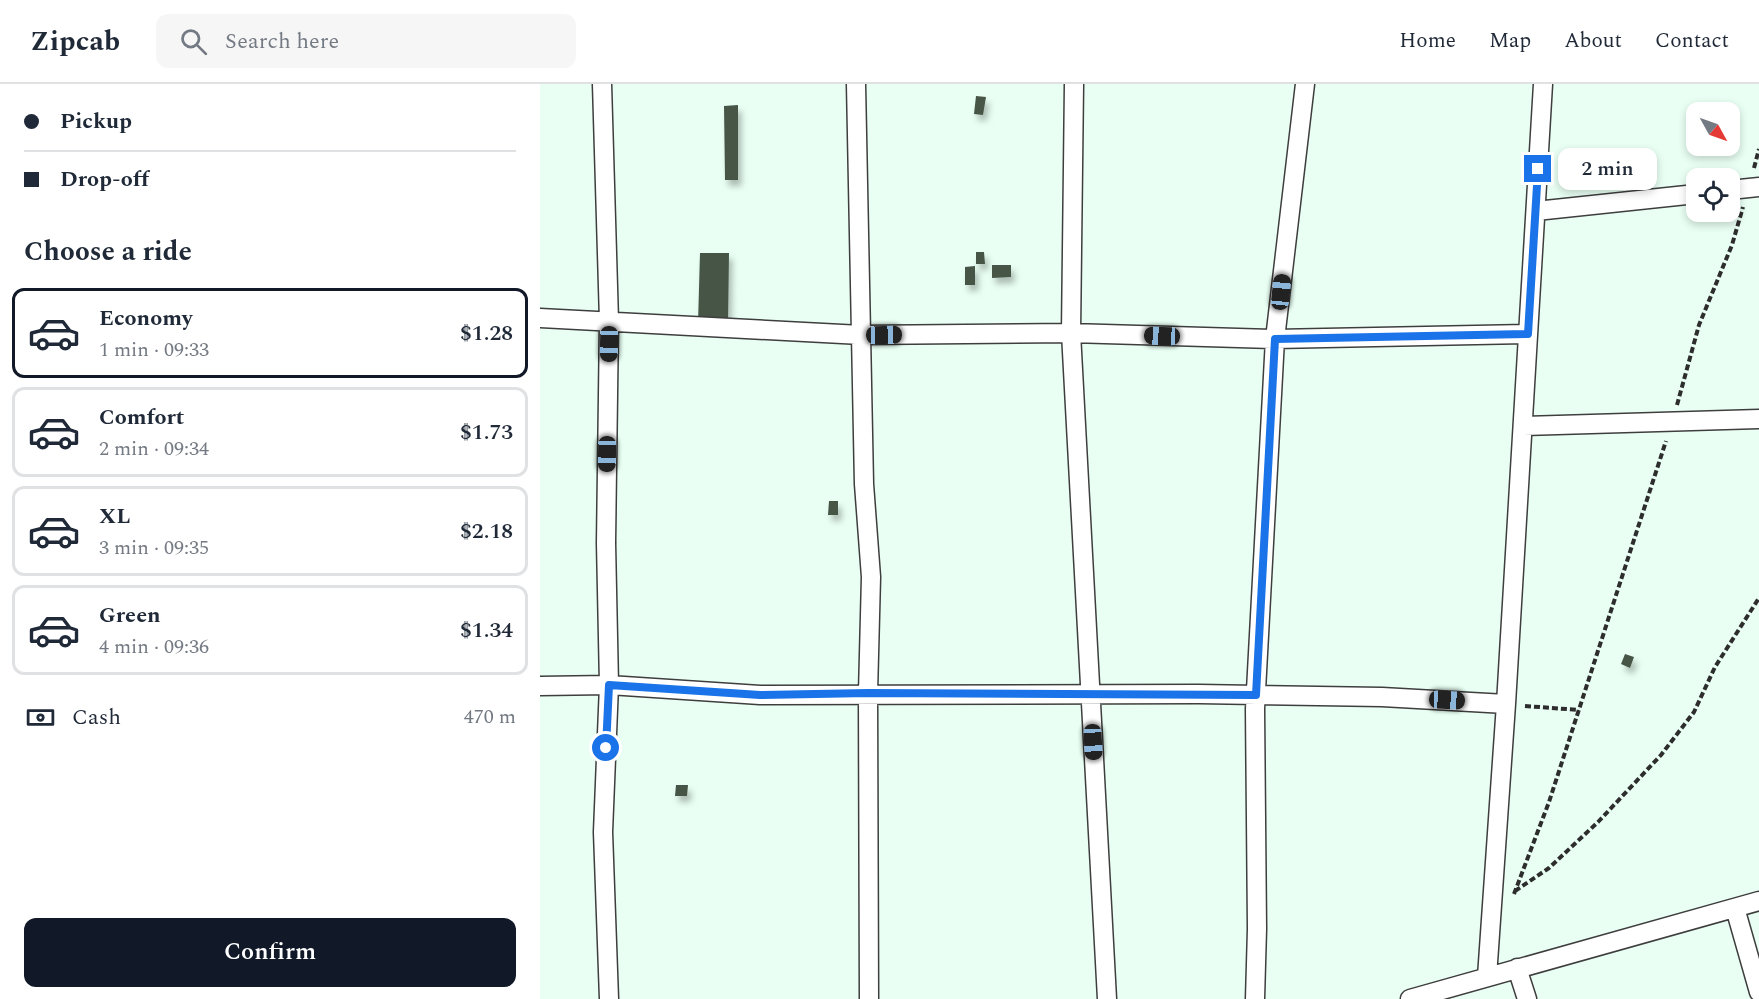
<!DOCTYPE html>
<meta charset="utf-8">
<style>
:root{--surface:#fff;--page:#f6f6f7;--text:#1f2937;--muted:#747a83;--line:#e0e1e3;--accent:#111827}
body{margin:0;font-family:Spectral,serif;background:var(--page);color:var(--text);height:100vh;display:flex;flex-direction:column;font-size:22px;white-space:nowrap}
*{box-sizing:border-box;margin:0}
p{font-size:20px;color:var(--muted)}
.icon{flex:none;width:33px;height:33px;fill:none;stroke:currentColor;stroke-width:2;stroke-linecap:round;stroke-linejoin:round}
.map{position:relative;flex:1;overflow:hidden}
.side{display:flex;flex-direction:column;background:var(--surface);width:540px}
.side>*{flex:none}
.top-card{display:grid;align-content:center;height:132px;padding:0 24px;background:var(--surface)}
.needle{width:39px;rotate:130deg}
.controls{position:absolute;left:1146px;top:18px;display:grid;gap:12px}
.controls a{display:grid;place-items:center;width:54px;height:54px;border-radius:12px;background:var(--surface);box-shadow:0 3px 9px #0003;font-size:30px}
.end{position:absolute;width:27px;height:27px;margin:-14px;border:8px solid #1a73e8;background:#fff;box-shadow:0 0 0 3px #fff}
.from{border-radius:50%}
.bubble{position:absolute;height:42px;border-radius:12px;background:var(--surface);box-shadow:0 3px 9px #0003;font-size:20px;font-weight:600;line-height:42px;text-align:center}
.car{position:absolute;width:18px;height:36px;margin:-18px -9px;border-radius:8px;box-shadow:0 0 4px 2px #0007;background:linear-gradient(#222 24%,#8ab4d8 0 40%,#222 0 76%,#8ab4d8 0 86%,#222 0)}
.top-card b{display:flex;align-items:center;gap:21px;height:57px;font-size:22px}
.top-card b+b{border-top:2px solid var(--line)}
.top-card i{width:15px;height:15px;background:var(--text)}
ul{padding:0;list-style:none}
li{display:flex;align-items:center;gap:18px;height:90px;margin:0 12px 9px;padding:0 12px;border:3px solid var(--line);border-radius:12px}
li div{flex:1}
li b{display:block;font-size:22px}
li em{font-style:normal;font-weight:600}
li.selected{border-color:var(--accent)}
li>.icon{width:54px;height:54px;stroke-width:1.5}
h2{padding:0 24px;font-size:27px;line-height:72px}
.pay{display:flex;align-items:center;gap:15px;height:66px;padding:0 24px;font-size:22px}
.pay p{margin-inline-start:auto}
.action{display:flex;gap:12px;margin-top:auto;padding:12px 24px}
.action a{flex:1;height:69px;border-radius:12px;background:var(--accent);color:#fff;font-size:24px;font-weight:600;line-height:69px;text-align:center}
header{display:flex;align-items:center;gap:36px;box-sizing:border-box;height:84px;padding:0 30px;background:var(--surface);border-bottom:2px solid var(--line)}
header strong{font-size:28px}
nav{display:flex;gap:33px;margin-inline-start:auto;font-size:21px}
.search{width:420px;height:54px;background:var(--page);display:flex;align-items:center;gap:15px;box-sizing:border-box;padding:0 21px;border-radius:12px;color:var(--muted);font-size:22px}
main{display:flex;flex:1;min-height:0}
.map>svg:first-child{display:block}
.building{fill:#465547;filter:url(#shadow)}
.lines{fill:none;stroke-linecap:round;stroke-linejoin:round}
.minor-casing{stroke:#3e3e3e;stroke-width:21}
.path{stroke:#2d2d2d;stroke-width:4;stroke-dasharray:6 3;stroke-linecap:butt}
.minor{stroke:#fff;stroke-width:18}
.route{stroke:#1a73e8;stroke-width:8}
</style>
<header>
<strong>Zipcab</strong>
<div class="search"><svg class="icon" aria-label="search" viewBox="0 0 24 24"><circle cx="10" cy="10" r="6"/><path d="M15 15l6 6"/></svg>Search here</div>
<nav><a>Home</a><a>Map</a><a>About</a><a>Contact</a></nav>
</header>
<main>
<section class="side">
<div class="top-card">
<b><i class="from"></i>Pickup</b>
<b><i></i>Drop-off</b>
</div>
<h2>Choose a ride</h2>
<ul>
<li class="selected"><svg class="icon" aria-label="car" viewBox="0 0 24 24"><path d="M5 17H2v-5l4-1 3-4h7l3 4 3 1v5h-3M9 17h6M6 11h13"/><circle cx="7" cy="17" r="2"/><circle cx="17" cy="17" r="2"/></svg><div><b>Economy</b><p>1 min · 09:33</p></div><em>$1.28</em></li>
<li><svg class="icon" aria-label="car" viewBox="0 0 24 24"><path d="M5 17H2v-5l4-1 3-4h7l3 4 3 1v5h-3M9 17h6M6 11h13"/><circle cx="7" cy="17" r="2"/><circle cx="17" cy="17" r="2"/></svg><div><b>Comfort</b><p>2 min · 09:34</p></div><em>$1.73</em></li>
<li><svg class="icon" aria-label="car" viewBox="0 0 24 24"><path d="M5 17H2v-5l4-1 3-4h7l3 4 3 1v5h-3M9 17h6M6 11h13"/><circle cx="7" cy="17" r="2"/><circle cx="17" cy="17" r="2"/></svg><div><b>XL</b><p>3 min · 09:35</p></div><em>$2.18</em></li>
<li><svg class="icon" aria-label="car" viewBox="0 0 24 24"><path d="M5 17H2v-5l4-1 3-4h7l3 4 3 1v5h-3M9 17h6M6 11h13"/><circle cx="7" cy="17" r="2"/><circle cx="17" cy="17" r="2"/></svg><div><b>Green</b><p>4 min · 09:36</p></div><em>$1.34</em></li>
</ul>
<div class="pay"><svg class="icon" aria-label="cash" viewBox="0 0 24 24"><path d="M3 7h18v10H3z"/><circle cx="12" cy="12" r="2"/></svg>Cash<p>470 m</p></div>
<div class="action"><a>Confirm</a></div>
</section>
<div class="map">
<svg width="1219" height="915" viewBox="0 0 1219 915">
<defs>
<filter id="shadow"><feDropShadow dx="3.5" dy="6" stdDeviation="3" flood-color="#0004"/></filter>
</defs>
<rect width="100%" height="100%" fill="#e9fff3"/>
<path class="building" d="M436 12 446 13 443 31 434 30Z
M198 21V96H185L184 22Z
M436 168H444L445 180H436Z
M160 169H189L188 241 158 240Z
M452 181H471V193L452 194Z
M435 182V201H425V183Z
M289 417H298V431H288Z
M1085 570 1094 573 1090 584 1081 580Z
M136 701H148L147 712H135Z"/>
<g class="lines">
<defs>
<path id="minor" d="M62 0 69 237 66 459 69 601 63 748 69 915
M316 0 324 400 331 493 328 609 329 915
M534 0 531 249 567 915
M1190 106 1219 103
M996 127 1156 110
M0 234 321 251 531 249 735 255 988 250
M983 342 1219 335
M0 602 69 601 220 611 659 610 842 613 966 620
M1195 824 1219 908
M977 884 987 915
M947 893 966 620 1003 0
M715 915 717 845 715 625 735 255 765 0
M870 915 1219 817"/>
</defs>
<use href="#minor" class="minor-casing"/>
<path class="path" d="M1214 84 1219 65
M1137 321 1159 241 1192 161 1203 123
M985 622 1039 626
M975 807 1009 784 1058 738 1121 671 1154 628 1175 583 1219 514
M974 810 1009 718 1126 357"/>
<use href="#minor" class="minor"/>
</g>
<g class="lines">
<path class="route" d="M66 664 69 601 220 611 328 609 716 611 735 255 988 250 998 85"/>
</g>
</svg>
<div class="controls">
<a><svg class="needle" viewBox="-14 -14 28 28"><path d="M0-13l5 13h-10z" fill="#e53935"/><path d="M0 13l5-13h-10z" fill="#747a83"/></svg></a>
<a><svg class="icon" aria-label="locate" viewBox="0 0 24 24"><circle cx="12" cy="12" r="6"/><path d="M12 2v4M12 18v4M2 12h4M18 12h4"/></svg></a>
</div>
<i class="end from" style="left:66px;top:664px"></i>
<i class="end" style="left:998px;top:85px"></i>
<div class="bubble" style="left:1018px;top:64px;width:99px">2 min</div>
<i class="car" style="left:741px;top:208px;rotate:6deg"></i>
<i class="car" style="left:344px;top:251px;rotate:89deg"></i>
<i class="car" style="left:622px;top:252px;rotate:272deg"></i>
<i class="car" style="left:69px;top:260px;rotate:181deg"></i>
<i class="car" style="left:67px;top:370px;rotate:181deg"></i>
<i class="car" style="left:907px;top:616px;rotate:93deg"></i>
<i class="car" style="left:553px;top:658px;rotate:177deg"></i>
</div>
</main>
